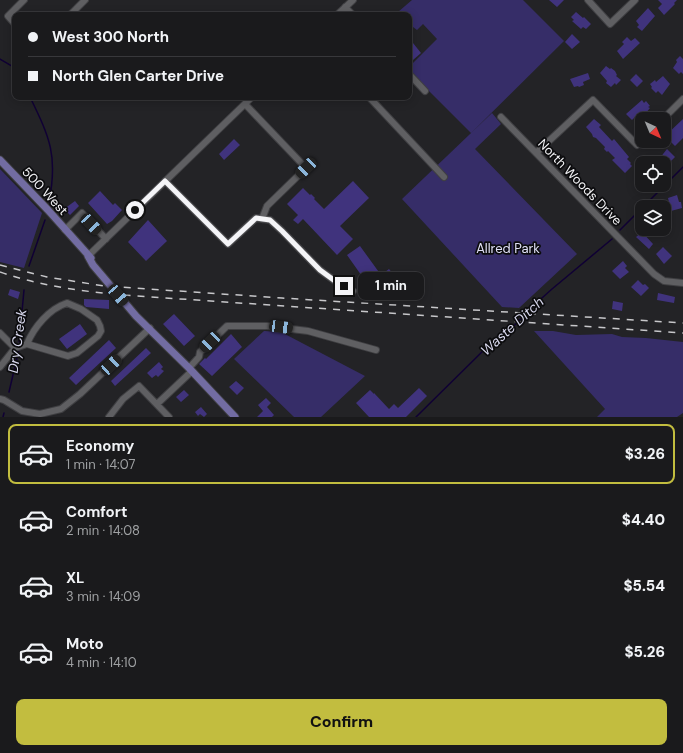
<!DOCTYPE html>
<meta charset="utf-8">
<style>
:root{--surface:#1a1a1c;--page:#232325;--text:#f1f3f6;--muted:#9fa1a3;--line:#38383b;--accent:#c2bd3f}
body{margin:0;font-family:"DM Sans",sans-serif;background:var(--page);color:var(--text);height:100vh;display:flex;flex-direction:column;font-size:15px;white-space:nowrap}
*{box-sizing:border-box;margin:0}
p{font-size:13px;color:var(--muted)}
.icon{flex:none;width:22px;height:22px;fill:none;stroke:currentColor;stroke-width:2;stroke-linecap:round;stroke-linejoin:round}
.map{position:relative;height:417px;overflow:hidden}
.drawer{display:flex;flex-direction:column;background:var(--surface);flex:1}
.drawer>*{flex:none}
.top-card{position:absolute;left:12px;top:12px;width:400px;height:88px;border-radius:8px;box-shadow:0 2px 10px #0003,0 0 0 1px var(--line);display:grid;align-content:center;height:88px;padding:0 16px;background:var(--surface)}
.needle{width:26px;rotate:136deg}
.fabs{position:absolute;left:635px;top:112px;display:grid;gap:8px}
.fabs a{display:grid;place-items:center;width:36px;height:36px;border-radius:8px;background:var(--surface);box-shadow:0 2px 10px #0003,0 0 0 1px var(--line);font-size:20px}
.end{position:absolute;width:18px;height:18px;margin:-9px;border:5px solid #f4f4f7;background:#111;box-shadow:0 0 0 2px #111}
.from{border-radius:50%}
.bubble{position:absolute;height:28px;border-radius:8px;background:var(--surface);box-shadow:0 2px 10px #0003,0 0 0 1px var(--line);font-size:13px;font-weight:800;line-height:28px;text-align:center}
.car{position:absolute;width:12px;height:24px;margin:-12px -6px;border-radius:5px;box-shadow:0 0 3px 1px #0007;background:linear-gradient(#222 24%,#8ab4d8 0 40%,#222 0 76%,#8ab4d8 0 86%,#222 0)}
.top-card b{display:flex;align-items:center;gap:14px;height:38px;font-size:15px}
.top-card b+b{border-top:1px solid var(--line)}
.top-card i{width:10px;height:10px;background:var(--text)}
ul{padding:7px 0 0;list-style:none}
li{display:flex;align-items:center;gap:12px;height:60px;margin:0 8px 6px;padding:0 8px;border:2px solid transparent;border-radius:8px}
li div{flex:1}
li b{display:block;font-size:15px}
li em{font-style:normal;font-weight:800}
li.selected{border-color:var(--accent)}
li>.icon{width:36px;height:36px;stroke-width:1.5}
.action{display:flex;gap:8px;margin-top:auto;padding:8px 16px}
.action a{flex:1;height:46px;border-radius:8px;background:var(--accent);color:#111;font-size:16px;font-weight:800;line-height:46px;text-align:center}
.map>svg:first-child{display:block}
.green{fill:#362d68}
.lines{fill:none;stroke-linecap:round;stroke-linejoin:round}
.stream{stroke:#100034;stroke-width:1.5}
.building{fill:#40337d}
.minor-casing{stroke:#3f3f42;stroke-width:8}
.major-casing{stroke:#3f3f42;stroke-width:9}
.minor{stroke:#5f5f62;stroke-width:6}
.major{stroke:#726ca2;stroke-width:7}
.rail{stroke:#c7c7ca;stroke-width:1.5;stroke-dasharray:7 7;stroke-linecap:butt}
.route{stroke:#f4f4f7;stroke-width:5}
.labels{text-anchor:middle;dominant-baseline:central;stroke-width:3.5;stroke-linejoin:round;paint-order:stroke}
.street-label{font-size:13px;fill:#f4f4f7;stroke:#0c0c0e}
.park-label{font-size:13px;fill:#e1e1f7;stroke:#0c0c0e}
.water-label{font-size:14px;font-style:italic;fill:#d7d7ec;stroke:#0c0c0e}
</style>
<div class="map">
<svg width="683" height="417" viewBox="0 0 683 417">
<rect width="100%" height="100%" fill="#232326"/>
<path class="green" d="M412 0H523L564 41 471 133 409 71V67L437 39 423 24 417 30 409 24V15H401L398 12Z
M492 113 501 124 475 149 577 254 519 308 502 307 402 199Z
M0 169 42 213 24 268 0 262Z
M264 331 281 332 365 376 321 417H294L234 359Z
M534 331H553L576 335 612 334 622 337 646 338 683 342V413L677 417H597L605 409Z"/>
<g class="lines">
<path class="stream" d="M0 59C4 62 12 65 15 69
M30 97C50 138 58 156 49 202
M643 207 683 167
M620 230 642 208
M29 266 45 220
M19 344 24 290
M9 392 19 349
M3 417 4 413
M416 417 489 345 510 330 533 306 552 289 612 239"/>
</g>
<path class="building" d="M549 0H564L557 7Z
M658 0H677L674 3 675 4 664 15 658 8 662 4Z
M648 8 655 16 642 31 637 27 639 25 636 21Z
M576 12 583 18 584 17 591 24 586 29 583 27 581 29 572 21 574 20 571 17Z
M572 34 580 42 572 49 565 42Z
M627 37 631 41 635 38 640 43 623 59 617 51 624 44 622 42Z
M413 43 421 53 413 60 409 56V47Z
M680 56 683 59V74L681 72 679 74 673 68 677 62 676 60Z
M606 66 610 69 611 68 615 71 617 75 616 76 621 80 616 85 615 83 611 87 606 83 607 81 600 73Z
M588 73 590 79 583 82 584 85 579 87 578 86 574 87 570 79Z
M636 74 643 81 637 87 630 80Z
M663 76 670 84 662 95 658 91 656 93 651 88 652 87 650 84 655 80 656 82Z
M642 100 644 103 646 101 650 106 648 107 650 108 640 120 636 116 632 120 626 114Z
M594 119 601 125 599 127 612 141 614 139 629 157 627 159 631 163 630 164 632 166 625 173 612 160 615 158 608 151 607 152 604 149 605 147 596 138 593 137 592 134 586 127Z
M683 119V138L675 146 665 136Z
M234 139 240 145 224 160 219 154Z
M667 149 675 157 664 168V163H656Z
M353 181 369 198 340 226 353 239 337 255 303 219 298 224 293 220 298 215 287 204 303 188 310 195 311 194 315 198 314 199 324 209Z
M100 191 113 205 115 203 122 210 112 221 107 224 88 203Z
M677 195 679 202H681L682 208 671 211 668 198Z
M75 201 79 206 70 215 64 209Z
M148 220 167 241 146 261 128 242Z
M642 232 653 244 649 249 636 237Z
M360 246 381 275 389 269 393 274 371 289 347 255Z
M663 247 672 256 664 264 656 254Z
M623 261 627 266 625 268 629 272 620 279 612 271Z
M638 280 643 285 645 284 649 288 641 296 631 287Z
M10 289 20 292 18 299 8 295Z
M658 293 675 297 674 303 657 300Z
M84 299 109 300V309L86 307 84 305Z
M613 301 623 303 622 311 612 309Z
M174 314 195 336 184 346 163 324Z
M80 324 87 334 67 349 59 339Z
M231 334 242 347 212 376 199 364 205 358 206 359Z
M109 340 116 348 76 385 69 378Z
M146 348 151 353 115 386 111 381Z
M159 362 163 367 161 369 164 371 158 377 156 375 152 378 147 373Z
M236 381 244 388 237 395 229 387Z
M419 388 427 396 406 417H369L356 403 370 390 374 394V393L389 409 394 404 398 408Z
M184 390 189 395 181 402 176 397Z
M266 398 271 403 267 407 274 415 272 417H257L263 411 258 405Z
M201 407 207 414 204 417 200 414 198 416 195 412Z"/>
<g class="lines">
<defs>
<path id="minor" d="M588 0 610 24 635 0
M345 7 353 15
M70 15 85 0
M337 15 353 0
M15 24 8 16 24 0
M409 74 425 91
M369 97 444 177
M245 104 306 168 267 206 262 219
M501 117 654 274 664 281 683 283
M663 119 683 99
M536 153 593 100 637 145 642 139
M165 181 228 244 256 218 270 220 282 231 320 270 335 281 353 291
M65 230 82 213 106 239
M88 256 252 97
M0 333 15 348
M15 348 27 344 68 356 77 353 98 336 101 331 100 326 97 320 81 309 67 303C49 309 34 327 27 344
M0 367 15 348
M189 368 199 357 200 352 227 326H267L308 331 376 350
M0 399 4 400 22 411 40 414 61 409 80 394 150 328
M157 404 192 371
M109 417 123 399 139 386 169 417"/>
<path id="major" d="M0 160 48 210 91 258
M88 256 93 265 136 316 189 368 235 417"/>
</defs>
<use href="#minor" class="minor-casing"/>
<use href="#major" class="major-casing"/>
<use href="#minor" class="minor"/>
<use href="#major" class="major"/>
<path class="rail" d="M0 265 47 277 104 286 282 298 683 323
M0 272C40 286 81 291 122 295L683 333"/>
</g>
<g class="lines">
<path class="route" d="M135 210 165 181 228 244 256 218 270 220 282 231 320 270 335 281 344 286"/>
</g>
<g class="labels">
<g class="street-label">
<text transform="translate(580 182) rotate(46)">North Woods Drive</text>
<text transform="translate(45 191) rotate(47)">500 West</text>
</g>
<g class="park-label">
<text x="508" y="248">Allred Park</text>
</g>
<g class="water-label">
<text transform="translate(512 326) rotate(-42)">Waste Ditch</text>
<text transform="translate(17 341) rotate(-82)">Dry Creek</text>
</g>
</g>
</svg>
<div class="fabs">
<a><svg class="needle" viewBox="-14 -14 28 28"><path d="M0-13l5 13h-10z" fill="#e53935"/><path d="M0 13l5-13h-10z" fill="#9fa1a3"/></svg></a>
<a><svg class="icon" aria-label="locate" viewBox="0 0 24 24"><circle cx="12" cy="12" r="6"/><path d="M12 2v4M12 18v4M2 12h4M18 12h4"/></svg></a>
<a><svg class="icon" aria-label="layers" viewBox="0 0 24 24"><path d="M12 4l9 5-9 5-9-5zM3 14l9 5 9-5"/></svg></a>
</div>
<i class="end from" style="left:135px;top:210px"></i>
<i class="end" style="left:344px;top:286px"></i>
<div class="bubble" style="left:358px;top:272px;width:66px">1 min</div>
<i class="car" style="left:306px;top:168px;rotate:226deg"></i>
<i class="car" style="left:91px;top:224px;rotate:137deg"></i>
<i class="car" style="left:118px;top:295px;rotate:139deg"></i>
<i class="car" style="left:281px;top:327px;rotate:97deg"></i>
<i class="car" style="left:210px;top:342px;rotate:226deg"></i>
<i class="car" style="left:111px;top:365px;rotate:47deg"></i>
<div class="top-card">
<b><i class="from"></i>West 300 North</b>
<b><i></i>North Glen Carter Drive</b>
</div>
</div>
<section class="drawer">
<ul>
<li class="selected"><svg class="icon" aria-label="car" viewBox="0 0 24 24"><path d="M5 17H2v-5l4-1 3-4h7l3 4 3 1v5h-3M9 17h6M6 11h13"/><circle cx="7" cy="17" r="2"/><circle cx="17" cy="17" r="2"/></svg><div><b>Economy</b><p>1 min · 14:07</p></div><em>$3.26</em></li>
<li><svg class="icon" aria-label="car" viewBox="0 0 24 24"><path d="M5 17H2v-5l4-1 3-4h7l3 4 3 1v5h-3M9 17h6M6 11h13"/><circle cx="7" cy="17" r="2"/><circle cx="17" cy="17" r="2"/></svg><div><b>Comfort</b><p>2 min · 14:08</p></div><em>$4.40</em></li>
<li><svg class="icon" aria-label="car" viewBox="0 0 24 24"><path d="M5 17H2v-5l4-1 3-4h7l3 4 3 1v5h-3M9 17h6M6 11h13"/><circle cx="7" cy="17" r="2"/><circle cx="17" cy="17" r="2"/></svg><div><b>XL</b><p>3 min · 14:09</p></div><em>$5.54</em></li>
<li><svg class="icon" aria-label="car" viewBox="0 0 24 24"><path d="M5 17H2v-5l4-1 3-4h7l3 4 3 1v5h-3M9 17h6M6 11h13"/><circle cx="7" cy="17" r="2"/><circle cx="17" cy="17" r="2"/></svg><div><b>Moto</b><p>4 min · 14:10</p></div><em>$5.26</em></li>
</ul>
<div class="action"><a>Confirm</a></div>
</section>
